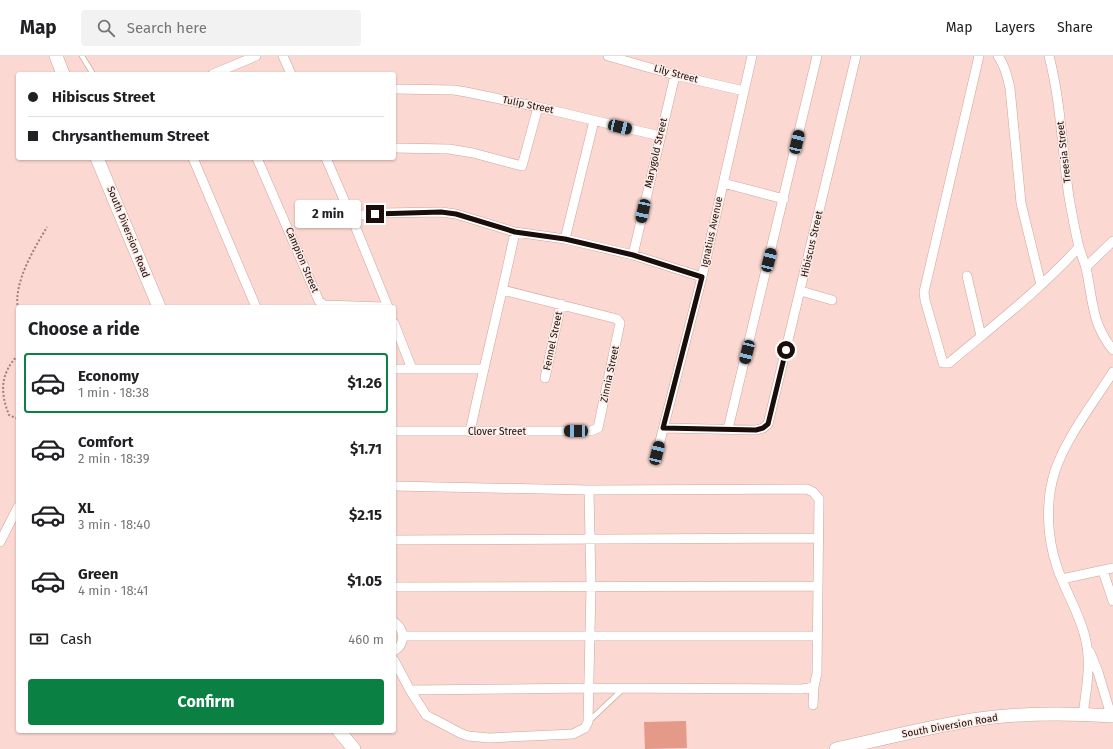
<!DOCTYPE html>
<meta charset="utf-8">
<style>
:root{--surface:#fff;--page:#f2f2f2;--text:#202124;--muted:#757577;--line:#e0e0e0;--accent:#0b8043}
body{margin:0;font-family:"Fira Sans",sans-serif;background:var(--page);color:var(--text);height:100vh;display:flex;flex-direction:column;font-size:15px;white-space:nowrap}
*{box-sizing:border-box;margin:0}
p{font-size:13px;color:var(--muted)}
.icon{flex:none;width:22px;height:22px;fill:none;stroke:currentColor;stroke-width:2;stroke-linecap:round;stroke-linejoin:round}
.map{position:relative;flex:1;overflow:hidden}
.side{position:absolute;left:16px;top:249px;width:380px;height:428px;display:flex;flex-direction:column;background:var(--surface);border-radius:4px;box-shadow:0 1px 3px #0004}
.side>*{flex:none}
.guide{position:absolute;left:16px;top:16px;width:380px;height:88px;border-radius:4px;box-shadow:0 1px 3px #0004;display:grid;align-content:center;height:88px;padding:0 12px;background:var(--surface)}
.end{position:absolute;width:18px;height:18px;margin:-9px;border:5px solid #1b0d0a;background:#fff;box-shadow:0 0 0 2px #fff}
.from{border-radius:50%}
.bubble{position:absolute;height:28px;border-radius:4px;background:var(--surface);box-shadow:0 1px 3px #0004;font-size:13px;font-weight:700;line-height:28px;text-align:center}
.car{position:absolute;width:12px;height:24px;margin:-12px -6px;border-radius:5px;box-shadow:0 0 3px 1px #0007;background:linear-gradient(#222 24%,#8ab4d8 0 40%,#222 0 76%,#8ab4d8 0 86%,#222 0)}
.guide b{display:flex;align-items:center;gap:14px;height:38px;font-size:15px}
.guide b+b{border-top:1px solid var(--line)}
.guide i{width:10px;height:10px;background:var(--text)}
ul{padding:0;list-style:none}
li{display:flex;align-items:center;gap:12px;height:60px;margin:0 8px 6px;padding:0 4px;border:2px solid transparent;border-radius:4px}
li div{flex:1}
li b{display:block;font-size:15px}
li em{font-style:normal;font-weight:700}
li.active{border-color:var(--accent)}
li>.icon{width:36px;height:36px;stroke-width:1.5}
h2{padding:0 12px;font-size:18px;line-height:48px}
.pay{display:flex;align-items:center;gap:10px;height:44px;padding:0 12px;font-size:15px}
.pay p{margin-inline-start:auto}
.action{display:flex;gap:8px;margin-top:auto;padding:8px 12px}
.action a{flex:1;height:46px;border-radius:4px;background:var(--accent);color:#fff;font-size:16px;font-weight:700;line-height:46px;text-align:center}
header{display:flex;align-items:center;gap:24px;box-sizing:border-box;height:56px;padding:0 20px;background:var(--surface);border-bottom:1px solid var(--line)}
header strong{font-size:19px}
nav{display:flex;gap:22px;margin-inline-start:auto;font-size:14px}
.search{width:280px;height:36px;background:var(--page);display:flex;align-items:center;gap:10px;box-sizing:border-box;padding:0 14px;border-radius:4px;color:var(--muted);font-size:15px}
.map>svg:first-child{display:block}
.pitch{fill:#e59989}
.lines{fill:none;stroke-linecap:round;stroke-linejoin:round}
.lane-casing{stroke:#cea59c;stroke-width:6}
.street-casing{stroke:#cea59c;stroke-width:10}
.secondary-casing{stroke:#cea59c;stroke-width:14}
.path{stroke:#9c827c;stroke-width:2;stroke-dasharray:2 2;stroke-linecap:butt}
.lane{stroke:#fff;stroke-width:4.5}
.street{stroke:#fff;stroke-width:9}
.secondary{stroke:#fff;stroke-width:13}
.route{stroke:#1b0d0a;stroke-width:5}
.labels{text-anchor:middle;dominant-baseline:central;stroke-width:3;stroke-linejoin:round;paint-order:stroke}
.street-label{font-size:10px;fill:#1b0d0a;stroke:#fceae6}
</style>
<header>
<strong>Map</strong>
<div class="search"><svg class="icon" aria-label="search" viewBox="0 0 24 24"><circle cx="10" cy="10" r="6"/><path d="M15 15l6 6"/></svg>Search here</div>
<nav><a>Map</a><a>Layers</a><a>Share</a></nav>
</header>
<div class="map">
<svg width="1113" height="693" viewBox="0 0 1113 693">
<rect width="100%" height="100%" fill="#fbd8d1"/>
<path class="pitch" d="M686 665 687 692 645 693 644 666Z"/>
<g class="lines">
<defs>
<path id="lane" d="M82 0 93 18
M589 665 623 633"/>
<path id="street" d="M283 0 291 18
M608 0 675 19 744 35
M979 0 924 236 925 244 943 307H949C993 270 1040 234 1079 191
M998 0C1005 10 1007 20 1010 32L1021 147 1041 229
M1049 0C1061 46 1062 94 1069 141 1072 158 1075 175 1079 191 1081 198 1084 205 1086 212 1093 243 1091 267 1113 294
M213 18 256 0
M394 33 454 34 466 36 538 51 660 80
M394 92 449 93 473 97 522 110 538 51
M193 102 256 251
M257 102 319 245 324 249 384 251
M326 102 351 160 388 251
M723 127 784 143
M351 160 383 157 441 156 456 158 515 176 565 183 633 199 702 221
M565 183 594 65
M633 199 675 19
M1086 211 1113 185
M967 220 981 280
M801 235 832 244
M394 267 412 313
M394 313H483
M545 322 561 248
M663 372 756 374 763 372 768 368 856 0
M728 373 817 0
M394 375H591L598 372 620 267 617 263 503 234
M470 376C484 309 501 243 515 176
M657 397 702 221 752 0
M394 430 589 434 807 433 813 436 819 443 817 617 814 631 813 649
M394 484 818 482
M0 486 18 451
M1103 515 1113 545
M1062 523 1113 512
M394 531 818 530
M394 566C405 573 406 588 394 595
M403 580H817
M1090 596 1098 616 1111 659
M394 604 410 634 426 659 460 677 468 680 489 682 573 678 585 672 588 666 591 531 589 434
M410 634 588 632 802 633 814 631
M1083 659C1086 634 1092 607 1085 581 1079 556 1065 535 1057 511 1047 481 1045 446 1055 415 1066 382 1094 346 1113 316"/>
<path id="secondary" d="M56 0 63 18
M97 102 159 251
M339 675 354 693
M836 693C883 683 931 670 979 663 1021 657 1071 657 1113 660"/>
</defs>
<use href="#lane" class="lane-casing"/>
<use href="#street" class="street-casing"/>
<use href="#secondary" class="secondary-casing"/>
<path class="path" d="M18 253C13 227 34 193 47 171
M18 299C0 318 0 336 9 359L18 363"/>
<use href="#lane" class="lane"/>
<use href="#street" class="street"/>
<use href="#secondary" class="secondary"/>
</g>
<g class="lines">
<path class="route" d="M375 158 441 156 456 158 515 176 565 183 633 199 702 221 663 372 756 374 763 372 768 368 786 294"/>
</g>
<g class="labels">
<g class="street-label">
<text transform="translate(676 18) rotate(15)">Lily Street</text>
<text transform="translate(528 49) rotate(12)">Tulip Street</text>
<text transform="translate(1064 96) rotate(-97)">Treesia Street</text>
<text transform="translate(656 97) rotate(-77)">Marygold Street</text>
<text transform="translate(128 176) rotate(68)">South Diversion Road</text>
<text transform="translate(712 176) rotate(-78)">Ignatius Avenue</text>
<text transform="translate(812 188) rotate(-77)">Hibiscus Street</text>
<text transform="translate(302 204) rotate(67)">Campion Street</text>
<text transform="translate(553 285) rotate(-78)">Fennel Street</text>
<text transform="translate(610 318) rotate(-78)">Zinnia Street</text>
<text x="497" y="376">Clover Street</text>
<text transform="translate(950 670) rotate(-10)">South Diversion Road</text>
</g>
</g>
</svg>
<i class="end from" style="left:786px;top:294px"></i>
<i class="end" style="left:375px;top:158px"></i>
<div class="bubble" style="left:295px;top:144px;width:66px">2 min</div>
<i class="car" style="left:620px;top:71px;rotate:103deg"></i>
<i class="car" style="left:797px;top:86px;rotate:13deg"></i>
<i class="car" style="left:643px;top:155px;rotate:192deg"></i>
<i class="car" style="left:769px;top:204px;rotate:14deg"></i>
<i class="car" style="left:747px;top:296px;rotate:194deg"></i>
<i class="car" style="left:576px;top:375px;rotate:270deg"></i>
<i class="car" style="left:657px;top:397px;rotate:14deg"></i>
<div class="guide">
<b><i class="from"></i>Hibiscus Street</b>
<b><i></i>Chrysanthemum Street</b>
</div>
<section class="side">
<h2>Choose a ride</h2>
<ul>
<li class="active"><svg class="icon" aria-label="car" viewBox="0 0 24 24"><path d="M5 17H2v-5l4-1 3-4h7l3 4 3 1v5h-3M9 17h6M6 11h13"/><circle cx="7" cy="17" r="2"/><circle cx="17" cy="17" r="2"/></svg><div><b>Economy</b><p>1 min · 18:38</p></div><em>$1.26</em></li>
<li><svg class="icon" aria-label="car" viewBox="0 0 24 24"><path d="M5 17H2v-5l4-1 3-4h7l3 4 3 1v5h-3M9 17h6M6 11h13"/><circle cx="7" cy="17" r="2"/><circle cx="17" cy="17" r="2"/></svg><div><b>Comfort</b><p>2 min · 18:39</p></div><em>$1.71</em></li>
<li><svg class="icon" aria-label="car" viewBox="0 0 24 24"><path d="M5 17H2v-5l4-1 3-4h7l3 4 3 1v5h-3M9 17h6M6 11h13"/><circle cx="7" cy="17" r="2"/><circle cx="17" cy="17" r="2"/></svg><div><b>XL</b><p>3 min · 18:40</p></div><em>$2.15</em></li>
<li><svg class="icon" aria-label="car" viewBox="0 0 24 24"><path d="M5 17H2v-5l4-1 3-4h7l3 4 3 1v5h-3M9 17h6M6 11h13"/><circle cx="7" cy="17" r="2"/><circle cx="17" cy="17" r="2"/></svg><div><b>Green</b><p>4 min · 18:41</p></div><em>$1.05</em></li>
</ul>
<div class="pay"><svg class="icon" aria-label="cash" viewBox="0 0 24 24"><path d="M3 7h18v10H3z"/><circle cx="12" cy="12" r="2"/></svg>Cash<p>460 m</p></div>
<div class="action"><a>Confirm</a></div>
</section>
</div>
